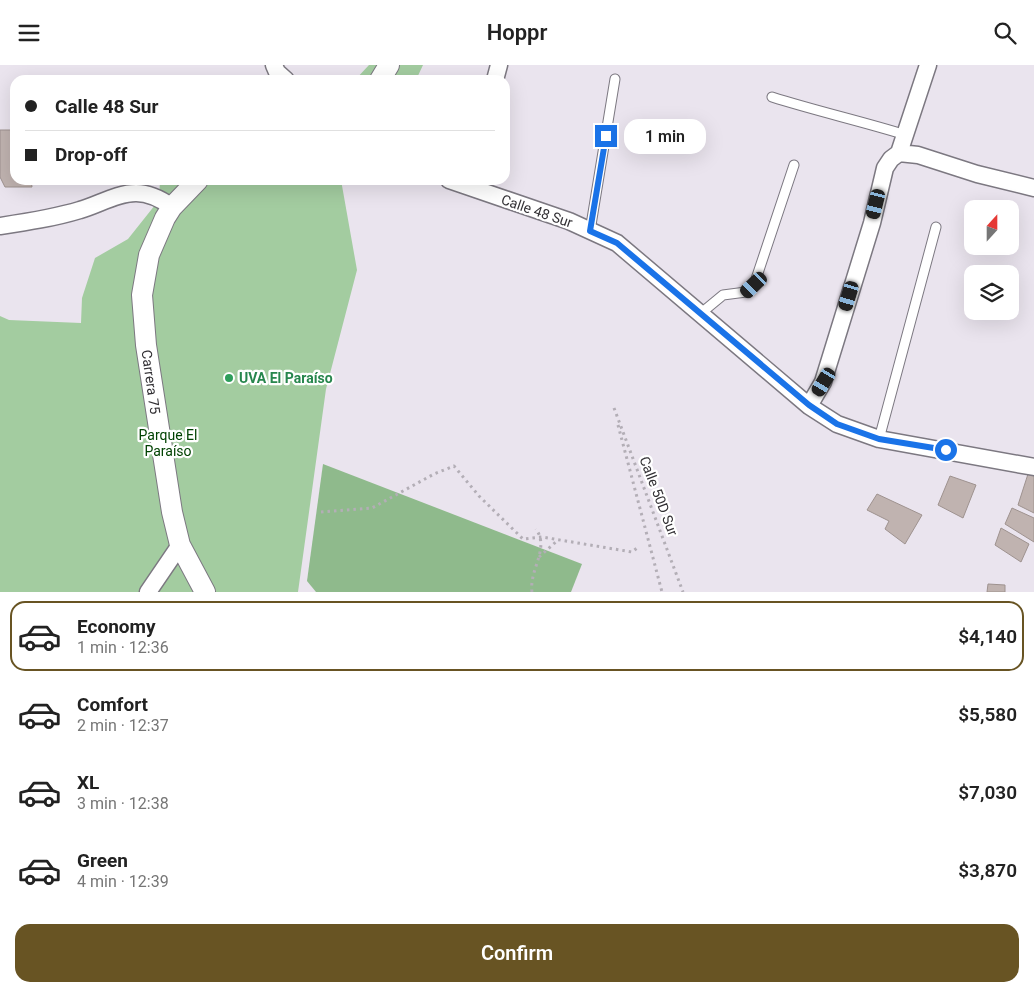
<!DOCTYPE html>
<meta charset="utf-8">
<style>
:root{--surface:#fff;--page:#f6f6f6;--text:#222;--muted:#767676;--line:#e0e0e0;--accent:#685423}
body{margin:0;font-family:Roboto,sans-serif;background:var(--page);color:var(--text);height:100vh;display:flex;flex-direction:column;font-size:19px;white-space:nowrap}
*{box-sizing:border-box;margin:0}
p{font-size:16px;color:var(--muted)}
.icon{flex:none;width:28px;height:28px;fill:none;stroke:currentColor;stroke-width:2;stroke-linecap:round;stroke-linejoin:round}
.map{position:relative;height:527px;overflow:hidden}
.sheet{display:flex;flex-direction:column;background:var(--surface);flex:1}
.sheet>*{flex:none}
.hud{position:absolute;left:10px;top:10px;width:500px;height:110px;border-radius:15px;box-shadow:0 5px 20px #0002;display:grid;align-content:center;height:110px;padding:0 15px;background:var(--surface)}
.needle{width:32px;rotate:21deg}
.buttons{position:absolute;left:964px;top:135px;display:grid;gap:10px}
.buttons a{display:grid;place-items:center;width:55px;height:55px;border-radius:10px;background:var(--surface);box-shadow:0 5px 20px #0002;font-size:25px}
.end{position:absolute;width:22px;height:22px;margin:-11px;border:6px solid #1a73e8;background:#fff;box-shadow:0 0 0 2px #fff}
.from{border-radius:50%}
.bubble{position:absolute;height:35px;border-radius:15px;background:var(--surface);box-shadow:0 5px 20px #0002;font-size:16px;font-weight:600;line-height:35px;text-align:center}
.car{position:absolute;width:15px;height:30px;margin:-15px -8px;border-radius:6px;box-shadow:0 0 4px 1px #0007;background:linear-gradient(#222 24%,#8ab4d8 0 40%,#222 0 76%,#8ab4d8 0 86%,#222 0)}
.hud b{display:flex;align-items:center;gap:18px;height:48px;font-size:19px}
.hud b+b{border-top:1px solid var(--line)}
.hud i{width:12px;height:12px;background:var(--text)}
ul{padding:9px 0 0;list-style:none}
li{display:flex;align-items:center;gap:15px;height:70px;margin:0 10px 8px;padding:0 5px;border:2px solid transparent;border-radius:15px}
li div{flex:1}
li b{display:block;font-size:19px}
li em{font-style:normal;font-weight:600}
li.current{border-color:var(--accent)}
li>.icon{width:45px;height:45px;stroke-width:1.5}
.primary-button{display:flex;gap:10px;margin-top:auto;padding:10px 15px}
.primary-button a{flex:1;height:58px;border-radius:15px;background:var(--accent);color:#fff;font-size:20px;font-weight:600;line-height:58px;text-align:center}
header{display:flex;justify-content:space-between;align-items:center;height:65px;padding:0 15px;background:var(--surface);font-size:22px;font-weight:600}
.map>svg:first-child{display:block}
.green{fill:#a3cca0}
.forest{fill:#8fba8c}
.building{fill:#c0b3b0;stroke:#9e928f}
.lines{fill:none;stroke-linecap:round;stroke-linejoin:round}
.service-casing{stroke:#7c7881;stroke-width:11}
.minor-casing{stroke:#7c7881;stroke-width:19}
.tertiary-casing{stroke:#7c7881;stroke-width:22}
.path{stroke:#b3aeb6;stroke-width:3;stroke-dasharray:2.5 4;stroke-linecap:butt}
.service{stroke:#fff;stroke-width:9}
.minor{stroke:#fff;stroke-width:16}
.tertiary{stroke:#fff;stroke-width:20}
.route{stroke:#1a73e8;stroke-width:6}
.leisure-dot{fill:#2e9e5b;stroke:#fff;stroke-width:2}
.labels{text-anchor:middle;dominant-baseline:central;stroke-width:4.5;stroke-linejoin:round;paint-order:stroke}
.street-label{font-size:14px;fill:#323034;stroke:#fff}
.leisure-label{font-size:14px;font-weight:bold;fill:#27864d;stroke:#fff;text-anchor:start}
.park-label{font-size:14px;fill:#004202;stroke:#fff}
</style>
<header><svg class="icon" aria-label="menu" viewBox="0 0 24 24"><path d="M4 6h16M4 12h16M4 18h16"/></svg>Hoppr<svg class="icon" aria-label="search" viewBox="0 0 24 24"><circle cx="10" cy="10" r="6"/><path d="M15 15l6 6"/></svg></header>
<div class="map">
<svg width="1034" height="527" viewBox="0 0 1034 527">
<rect width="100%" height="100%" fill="#eae4ee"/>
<path class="green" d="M369 0H423L416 15H355Z
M160 115H341L357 205 326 324 298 527H0V251L9 255 81 258 82 233 95 193 128 174 159 135Z"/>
<path class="forest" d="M323 399 582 499 571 527H316L307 516Z"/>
<path class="building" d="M0 65H15V115H31L32 122H5L0 112Z
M1028 409 1034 410V448L1018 440Z
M950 411 976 420 963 453 938 440Z
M877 429 922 450 905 479 885 464 889 456 867 445Z
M1012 443 1034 453V477L1005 459Z
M1001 463 1029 479 1021 497 995 480Z
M988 519 1005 520V527H987Z"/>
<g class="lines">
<defs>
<path id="service" d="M772 32C816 46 861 56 906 70
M590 166 615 14
M700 249 723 230 746 227 754 220 794 100
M879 374 936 162"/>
<path id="minor" d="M274 0 277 7 286 15
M495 15 499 0
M899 88 928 0
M449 115 569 156 617 178 809 341 837 359 879 374 1034 402
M0 161C27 157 54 153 80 145 98 140 117 128 136 128 150 128 161 134 172 142
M809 341 823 317 872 158 885 103 891 94 899 88 918 90 977 109 1034 123
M148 527 180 480"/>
<path id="tertiary" d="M380 15 389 0
M198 115 172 142 165 153 149 190 142 230 146 280 172 447 180 480 205 527"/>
</defs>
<use href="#service" class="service-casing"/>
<use href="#minor" class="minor-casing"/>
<use href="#tertiary" class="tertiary-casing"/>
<path class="path" d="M614 343 683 527
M618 360 662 527
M321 447 372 443 434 409 454 401 479 431 523 474 542 472 632 487 637 483
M539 492 558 475
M532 527C529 504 550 484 536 464"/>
<use href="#service" class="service"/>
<use href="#minor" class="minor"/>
<use href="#tertiary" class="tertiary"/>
</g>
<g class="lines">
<path class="route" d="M606 71 590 166 617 178 809 340 837 359 879 374 946 385"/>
</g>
<circle class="leisure-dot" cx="229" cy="313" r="5"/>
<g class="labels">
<g class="street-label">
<text transform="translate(537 146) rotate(19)">Calle 48 Sur</text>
<text transform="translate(151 317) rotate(82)">Carrera 75</text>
<text transform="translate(659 431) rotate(69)">Calle 50D Sur</text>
</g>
<g class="leisure-label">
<text x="239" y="313">UVA El Paraíso</text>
</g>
<g class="park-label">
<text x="168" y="370">Parque El<tspan x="168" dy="16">Paraíso</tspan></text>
</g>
</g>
</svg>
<div class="buttons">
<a><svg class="needle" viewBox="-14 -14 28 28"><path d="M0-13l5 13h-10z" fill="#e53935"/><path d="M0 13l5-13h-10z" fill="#767676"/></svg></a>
<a><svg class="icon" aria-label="layers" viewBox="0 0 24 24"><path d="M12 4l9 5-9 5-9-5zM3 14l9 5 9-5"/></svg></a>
</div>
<i class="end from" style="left:946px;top:385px"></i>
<i class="end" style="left:606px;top:71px"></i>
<div class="bubble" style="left:624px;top:54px;width:82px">1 min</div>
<i class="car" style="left:876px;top:139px;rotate:194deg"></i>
<i class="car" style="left:754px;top:220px;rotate:226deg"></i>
<i class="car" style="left:849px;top:231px;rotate:197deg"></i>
<i class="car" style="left:824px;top:317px;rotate:211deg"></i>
<div class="hud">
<b><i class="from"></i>Calle 48 Sur</b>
<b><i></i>Drop-off</b>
</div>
</div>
<section class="sheet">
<ul>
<li class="current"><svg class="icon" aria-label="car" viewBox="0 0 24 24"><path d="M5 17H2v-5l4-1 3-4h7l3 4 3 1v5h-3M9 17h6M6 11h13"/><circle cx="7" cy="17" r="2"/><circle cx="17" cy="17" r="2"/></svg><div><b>Economy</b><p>1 min · 12:36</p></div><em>$4,140</em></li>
<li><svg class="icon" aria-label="car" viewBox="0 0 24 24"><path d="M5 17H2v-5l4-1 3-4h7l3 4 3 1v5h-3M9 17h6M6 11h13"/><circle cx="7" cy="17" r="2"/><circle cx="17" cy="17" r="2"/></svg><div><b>Comfort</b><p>2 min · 12:37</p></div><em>$5,580</em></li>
<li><svg class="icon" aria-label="car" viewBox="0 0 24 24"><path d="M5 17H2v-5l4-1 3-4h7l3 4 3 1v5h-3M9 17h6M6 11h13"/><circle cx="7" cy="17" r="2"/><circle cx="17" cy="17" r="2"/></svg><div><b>XL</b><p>3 min · 12:38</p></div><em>$7,030</em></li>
<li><svg class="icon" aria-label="car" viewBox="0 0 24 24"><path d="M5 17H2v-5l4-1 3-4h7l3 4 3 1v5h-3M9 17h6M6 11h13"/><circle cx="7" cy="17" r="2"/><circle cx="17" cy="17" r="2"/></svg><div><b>Green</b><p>4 min · 12:39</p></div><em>$3,870</em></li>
</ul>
<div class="primary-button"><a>Confirm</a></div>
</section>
